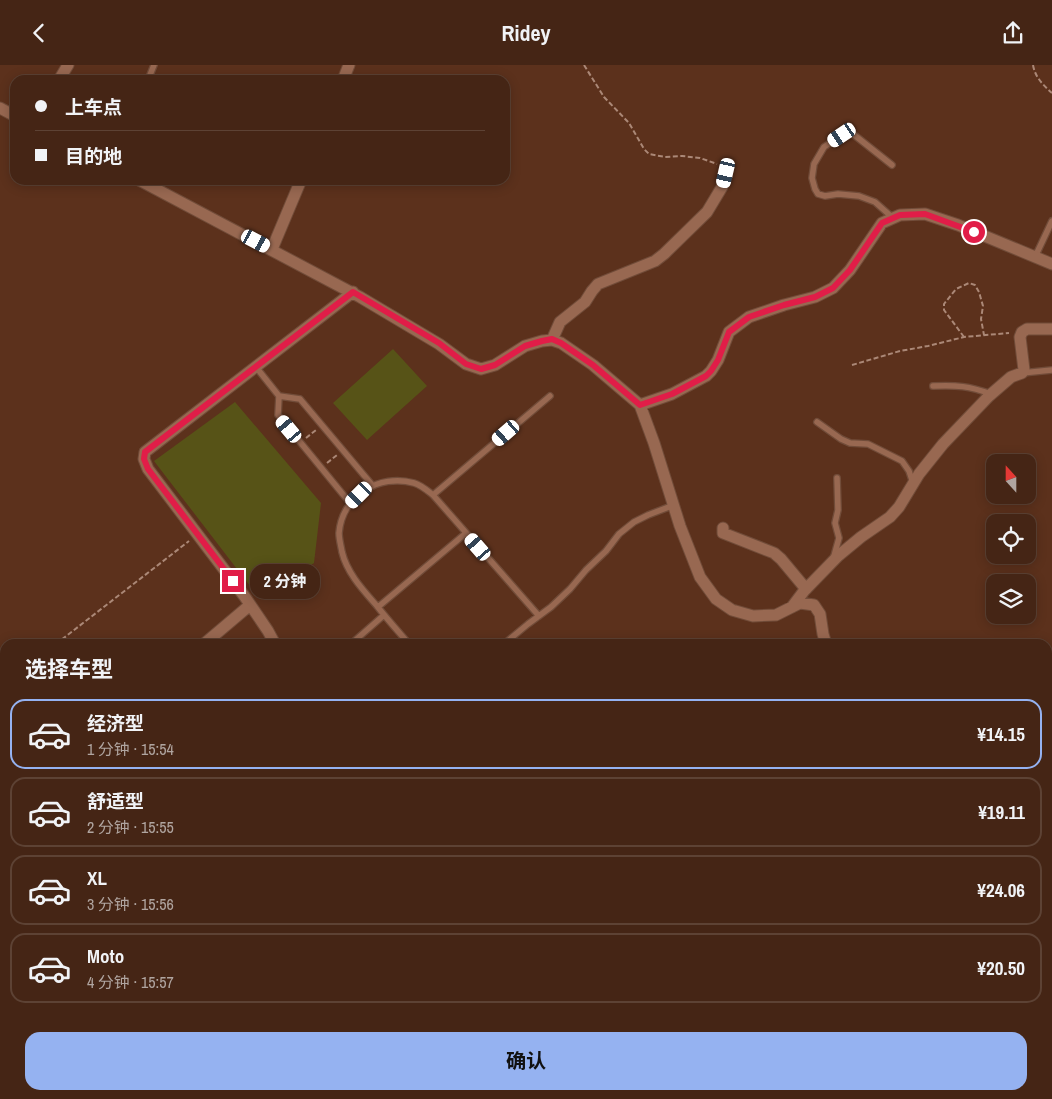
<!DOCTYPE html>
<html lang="zh">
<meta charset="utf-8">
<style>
:root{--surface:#452515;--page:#4c2d1e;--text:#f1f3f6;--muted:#b0a5a0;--line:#5d4234;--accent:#95b2f1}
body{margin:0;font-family:"Archivo Narrow","Noto Sans SC",sans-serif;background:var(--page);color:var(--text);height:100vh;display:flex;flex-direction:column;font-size:19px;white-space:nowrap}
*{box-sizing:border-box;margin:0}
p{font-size:16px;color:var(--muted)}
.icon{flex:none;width:28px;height:28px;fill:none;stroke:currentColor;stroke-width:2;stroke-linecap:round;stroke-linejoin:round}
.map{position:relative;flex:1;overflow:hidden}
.panel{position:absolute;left:0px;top:574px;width:1052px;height:461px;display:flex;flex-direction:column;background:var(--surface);border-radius:15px 15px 0 0;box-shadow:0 2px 12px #0003,0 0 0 1px var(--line)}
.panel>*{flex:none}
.banner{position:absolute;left:10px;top:10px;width:500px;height:110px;border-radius:15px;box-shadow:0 2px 12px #0003,0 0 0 1px var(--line);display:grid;align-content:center;height:110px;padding:0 25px;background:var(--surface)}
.needle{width:32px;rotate:339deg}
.controls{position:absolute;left:986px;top:389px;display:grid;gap:10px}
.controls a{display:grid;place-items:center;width:50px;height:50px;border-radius:10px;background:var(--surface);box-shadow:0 2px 12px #0003,0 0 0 1px var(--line);font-size:25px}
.end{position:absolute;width:22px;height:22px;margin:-11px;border:6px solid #e11d48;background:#fff;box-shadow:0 0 0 2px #fff}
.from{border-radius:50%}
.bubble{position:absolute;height:35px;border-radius:15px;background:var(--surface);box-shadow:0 2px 12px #0003,0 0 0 1px var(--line);font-size:16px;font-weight:700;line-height:35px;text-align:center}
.car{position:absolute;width:15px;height:30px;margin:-15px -8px;border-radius:6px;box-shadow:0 0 4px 1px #0007;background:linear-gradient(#fff 24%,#345 0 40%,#fff 0 76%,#345 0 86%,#fff 0)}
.banner b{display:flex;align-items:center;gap:18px;height:48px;font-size:19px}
.banner b+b{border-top:1px solid var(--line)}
.banner i{width:12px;height:12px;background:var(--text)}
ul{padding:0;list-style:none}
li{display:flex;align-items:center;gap:15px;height:70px;margin:0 10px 8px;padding:0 15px;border:2px solid var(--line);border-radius:15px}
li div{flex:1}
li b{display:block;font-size:19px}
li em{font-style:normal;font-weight:700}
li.current{border-color:var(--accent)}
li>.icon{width:45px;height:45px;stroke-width:1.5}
h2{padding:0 25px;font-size:22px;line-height:60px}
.cta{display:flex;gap:10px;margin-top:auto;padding:10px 25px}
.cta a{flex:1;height:58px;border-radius:15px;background:var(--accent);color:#111;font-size:20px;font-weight:700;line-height:58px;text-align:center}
header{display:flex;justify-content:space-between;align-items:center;height:65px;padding:0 25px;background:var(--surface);font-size:22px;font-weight:700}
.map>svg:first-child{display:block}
.green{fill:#575317}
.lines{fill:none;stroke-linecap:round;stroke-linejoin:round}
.service-casing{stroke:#714c39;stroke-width:8}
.minor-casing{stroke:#714c39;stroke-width:13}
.primary-casing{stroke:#714c39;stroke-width:14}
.path{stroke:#ab8877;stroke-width:2;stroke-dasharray:5 2.5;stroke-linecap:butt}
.service{stroke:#986851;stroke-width:5.5}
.minor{stroke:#986851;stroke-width:11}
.primary{stroke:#a38eac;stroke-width:12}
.route{stroke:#e11d48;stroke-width:6}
</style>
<header><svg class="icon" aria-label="back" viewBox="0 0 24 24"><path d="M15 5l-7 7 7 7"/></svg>Ridey<svg class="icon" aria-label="share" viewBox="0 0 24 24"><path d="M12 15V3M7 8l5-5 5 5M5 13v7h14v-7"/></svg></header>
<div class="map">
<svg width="1052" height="1034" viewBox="0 0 1052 1034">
<rect width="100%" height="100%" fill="#5c311c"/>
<path class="green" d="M393 284 427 321 367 375 333 338Z
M235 337 321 438 314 498 260 534 154 396Z"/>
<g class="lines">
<defs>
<path id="service" d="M148 15 154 0
M892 100 853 69 842 70 824 82 814 99 812 113 815 124 818 129 825 131 838 129 859 131 875 137 893 153
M1035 192 1052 156
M256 302 279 331 278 350 350 438
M1022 308 1052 305
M933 321C957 320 969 321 991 329
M279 331 300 334 373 421
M817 357 841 374 850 378 868 379 902 396 909 406 913 418
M433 430 550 331
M834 491 839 473 835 458 838 445 837 413
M378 542 466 468
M351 579 384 550
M409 579C398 566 387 554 377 541 363 525 347 508 342 487 341 481 339 474 339 468 342 431 379 408 414 418 421 420 428 426 433 430L539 551
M504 579 528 559 551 542 570 524 586 505 606 486 619 469 634 457 648 450 674 440"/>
<path id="minor" d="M59 15 68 0
M343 15 349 0
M0 43 15 51
M139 115 360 232 439 279 466 299 481 304 495 300 525 281 542 276 552 275 561 278 593 300 640 340 654 378 680 461 700 512 716 534 732 545 753 551 776 550 800 538 814 540 820 549 823 569 826 579
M272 184 301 115
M552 275 560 257 585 237 592 226 598 219 655 196 664 189 707 147 722 122 726 108 725 104
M640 340 672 329 706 311 711 306 718 295 729 267 749 252 784 240 815 232 833 223 850 205 882 158 900 150 925 149 958 160 1052 199
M723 463V468L774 488 781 494 806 524
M792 542 804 526 838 491 861 472 890 452 899 442 919 409 943 379 989 331 1011 312 1022 308 1024 305 1020 272 1022 267 1027 264H1052
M204 579 250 540
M275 579 268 566 245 532 148 404 144 394 145 387 353 227
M1048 680H1052
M0 778 5 774
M176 1030 177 1034
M498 1034 501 1030"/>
<path id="primary" d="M1048 1003 1052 994
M1031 1034 1033 1030"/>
</defs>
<use href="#service" class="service-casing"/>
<use href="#minor" class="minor-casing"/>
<use href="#primary" class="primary-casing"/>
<path class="path" d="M584 0 604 32 629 58 644 84 649 89 665 92 682 91 700 93 717 99
M1033 0C1035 12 1043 20 1052 28
M964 272 944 245V239L956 224 969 218 975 220 979 227 983 241 981 254 984 270
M852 300 900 286 928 281 964 272 1009 268
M306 373 316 365
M327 398 337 390
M56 579 189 476
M0 622 5 618"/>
<use href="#service" class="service"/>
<use href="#minor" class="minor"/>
<use href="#primary" class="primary"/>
</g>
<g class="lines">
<path class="route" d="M233 516 148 404 144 394 145 387 353 227 439 278 466 299 481 304 495 300 525 281 542 276 552 274 561 278 593 300 640 340 672 329 706 311 711 306 718 295 729 267 749 252 784 240 815 232 833 223 850 205 882 158 900 150 925 149 974 167"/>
</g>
</svg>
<div class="controls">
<a><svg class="needle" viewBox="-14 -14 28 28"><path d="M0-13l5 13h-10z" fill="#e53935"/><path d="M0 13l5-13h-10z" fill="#b0a5a0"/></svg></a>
<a><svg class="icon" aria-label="locate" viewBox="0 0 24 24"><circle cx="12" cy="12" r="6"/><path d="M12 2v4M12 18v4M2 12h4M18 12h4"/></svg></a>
<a><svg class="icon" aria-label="layers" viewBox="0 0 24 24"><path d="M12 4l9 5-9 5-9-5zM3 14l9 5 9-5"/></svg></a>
</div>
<i class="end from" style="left:974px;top:167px"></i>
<i class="end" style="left:233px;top:516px"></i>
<div class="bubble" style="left:250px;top:499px;width:70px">2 分钟</div>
<i class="car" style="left:842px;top:70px;rotate:236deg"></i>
<i class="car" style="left:726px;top:108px;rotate:193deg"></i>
<i class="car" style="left:256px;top:176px;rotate:118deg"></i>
<i class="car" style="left:289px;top:364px;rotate:320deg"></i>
<i class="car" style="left:506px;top:368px;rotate:229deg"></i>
<i class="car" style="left:359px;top:430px;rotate:225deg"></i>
<i class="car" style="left:478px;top:482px;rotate:319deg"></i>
<div class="banner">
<b><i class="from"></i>上车点</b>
<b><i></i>目的地</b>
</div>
<section class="panel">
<h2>选择车型</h2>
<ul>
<li class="current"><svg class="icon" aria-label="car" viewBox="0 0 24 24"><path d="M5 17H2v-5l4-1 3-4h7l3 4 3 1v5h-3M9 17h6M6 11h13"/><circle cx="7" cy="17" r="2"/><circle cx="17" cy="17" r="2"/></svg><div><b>经济型</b><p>1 分钟 · 15:54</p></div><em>¥14.15</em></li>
<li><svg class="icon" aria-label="car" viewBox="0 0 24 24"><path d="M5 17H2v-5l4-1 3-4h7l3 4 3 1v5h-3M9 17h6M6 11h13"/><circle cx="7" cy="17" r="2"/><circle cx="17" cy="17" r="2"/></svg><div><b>舒适型</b><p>2 分钟 · 15:55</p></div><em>¥19.11</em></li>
<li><svg class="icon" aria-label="car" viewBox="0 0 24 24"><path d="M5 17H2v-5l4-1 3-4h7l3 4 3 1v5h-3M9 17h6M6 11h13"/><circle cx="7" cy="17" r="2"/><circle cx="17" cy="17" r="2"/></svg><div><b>XL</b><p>3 分钟 · 15:56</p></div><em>¥24.06</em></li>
<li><svg class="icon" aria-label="car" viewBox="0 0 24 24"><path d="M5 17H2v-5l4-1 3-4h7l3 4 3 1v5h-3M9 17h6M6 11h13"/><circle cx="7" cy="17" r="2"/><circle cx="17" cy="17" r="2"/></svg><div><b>Moto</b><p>4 分钟 · 15:57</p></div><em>¥20.50</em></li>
</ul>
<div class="cta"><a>确认</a></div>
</section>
</div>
